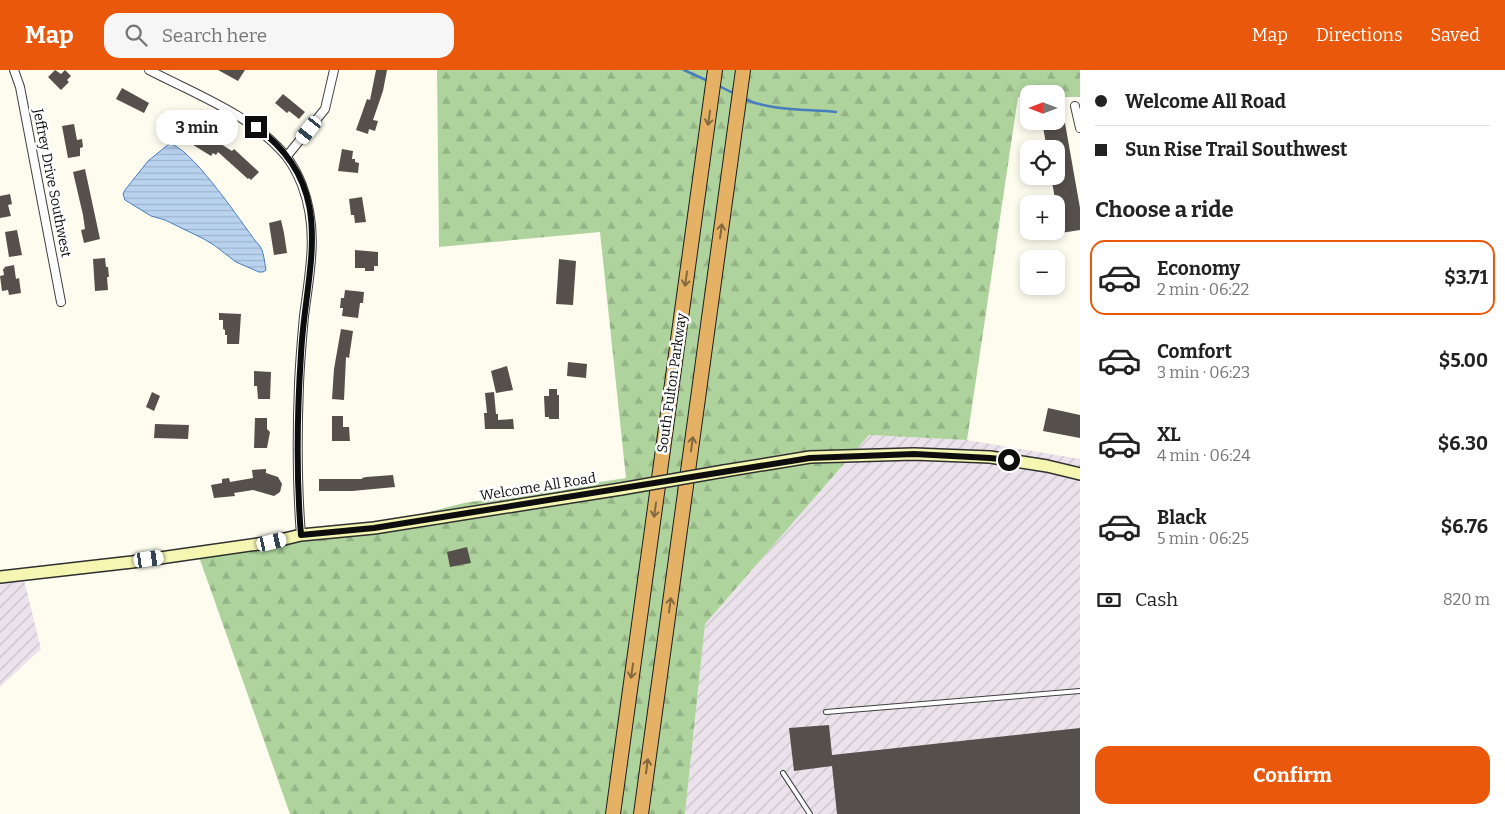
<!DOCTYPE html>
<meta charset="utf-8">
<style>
:root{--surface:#fff;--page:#f6f6f6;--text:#222;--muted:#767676;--line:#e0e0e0;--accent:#ea580c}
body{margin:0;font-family:Bitter,serif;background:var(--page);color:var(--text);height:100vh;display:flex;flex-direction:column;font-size:19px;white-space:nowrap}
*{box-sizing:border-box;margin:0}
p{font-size:16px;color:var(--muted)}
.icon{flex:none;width:28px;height:28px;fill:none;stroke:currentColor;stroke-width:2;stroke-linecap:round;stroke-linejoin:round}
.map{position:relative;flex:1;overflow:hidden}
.details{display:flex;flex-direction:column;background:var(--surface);width:425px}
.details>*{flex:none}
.banner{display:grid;align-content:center;height:110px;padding:0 15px;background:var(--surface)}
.needle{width:32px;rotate:270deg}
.controls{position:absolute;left:1020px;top:15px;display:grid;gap:10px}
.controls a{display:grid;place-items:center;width:45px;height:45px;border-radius:10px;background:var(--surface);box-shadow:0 2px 8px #0003;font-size:25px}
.end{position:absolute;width:22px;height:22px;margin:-11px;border:6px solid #0d0d0d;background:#fff;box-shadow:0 0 0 2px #fff}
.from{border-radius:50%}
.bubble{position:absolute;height:35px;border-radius:15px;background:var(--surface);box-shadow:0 2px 8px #0003;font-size:16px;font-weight:700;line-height:35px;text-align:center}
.car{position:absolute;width:15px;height:30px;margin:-15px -8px;border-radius:6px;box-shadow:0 0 4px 1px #0007;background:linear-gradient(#fff 24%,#345 0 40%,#fff 0 76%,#345 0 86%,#fff 0)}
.banner b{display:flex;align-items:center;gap:18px;height:48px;font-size:19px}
.banner b+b{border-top:1px solid var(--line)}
.banner i{width:12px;height:12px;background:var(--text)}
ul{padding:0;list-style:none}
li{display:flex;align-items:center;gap:15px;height:75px;margin:0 10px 8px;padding:0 5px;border:2px solid transparent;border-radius:15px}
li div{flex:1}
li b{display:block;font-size:19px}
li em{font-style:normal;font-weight:700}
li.selected{border-color:var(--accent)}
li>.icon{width:45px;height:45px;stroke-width:1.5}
h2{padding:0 15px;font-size:22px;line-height:60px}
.pay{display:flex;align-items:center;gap:12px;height:55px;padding:0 15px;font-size:19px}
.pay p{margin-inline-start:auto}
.cta{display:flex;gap:10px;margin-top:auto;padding:10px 15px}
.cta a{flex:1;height:58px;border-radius:15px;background:var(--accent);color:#fff;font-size:20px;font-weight:700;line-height:58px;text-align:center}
header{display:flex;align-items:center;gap:30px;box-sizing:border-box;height:70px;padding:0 25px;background:var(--accent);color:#fff}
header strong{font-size:24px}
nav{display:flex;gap:28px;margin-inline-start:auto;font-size:18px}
.search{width:350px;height:45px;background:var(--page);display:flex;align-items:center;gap:12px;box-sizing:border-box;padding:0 18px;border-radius:15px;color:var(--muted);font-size:19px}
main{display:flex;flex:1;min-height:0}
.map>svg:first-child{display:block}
.industrial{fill:url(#industrial-furrows)}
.forest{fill:url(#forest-firs)}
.water{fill:url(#water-rules);stroke:#477ebf}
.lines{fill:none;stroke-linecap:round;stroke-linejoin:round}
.stream{stroke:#477ebf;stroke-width:2.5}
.building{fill:#55504b}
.lane-casing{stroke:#404040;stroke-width:6}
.street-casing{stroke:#404040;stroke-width:10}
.secondary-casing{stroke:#2f2f2f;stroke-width:14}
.highway-casing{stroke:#1e1e1e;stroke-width:16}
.lane{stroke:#fff;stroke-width:4}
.street{stroke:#fff;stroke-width:8}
.secondary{stroke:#f4f6b1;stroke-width:11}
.highway{stroke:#e5b265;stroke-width:14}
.secondary-bridge-casing{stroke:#2f2f2f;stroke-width:14;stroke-linecap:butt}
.secondary-bridge{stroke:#f4f6b1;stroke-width:11}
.oneway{stroke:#84683d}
.route{stroke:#0d0d0d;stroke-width:6}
.labels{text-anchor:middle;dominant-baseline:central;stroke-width:5;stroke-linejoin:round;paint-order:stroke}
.street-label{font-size:14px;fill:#0d0d0d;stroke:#fff}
</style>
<header>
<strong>Map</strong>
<div class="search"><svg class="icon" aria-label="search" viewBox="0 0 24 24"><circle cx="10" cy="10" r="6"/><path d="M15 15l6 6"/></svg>Search here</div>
<nav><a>Map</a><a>Directions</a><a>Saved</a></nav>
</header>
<main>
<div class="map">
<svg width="1080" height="744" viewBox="0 0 1080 744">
<defs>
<pattern id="industrial-furrows" width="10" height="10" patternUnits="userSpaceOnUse" patternTransform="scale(1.25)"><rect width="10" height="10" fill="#ebe2eb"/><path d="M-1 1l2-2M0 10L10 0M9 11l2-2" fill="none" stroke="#c8c1c8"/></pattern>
<pattern id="forest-firs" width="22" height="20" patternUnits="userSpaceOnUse" patternTransform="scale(1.25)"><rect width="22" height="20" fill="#aed39d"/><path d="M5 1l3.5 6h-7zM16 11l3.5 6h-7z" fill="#94b486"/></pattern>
<pattern id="water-rules" width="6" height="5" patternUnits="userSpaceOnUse" patternTransform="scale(1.25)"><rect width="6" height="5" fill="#b9d3ef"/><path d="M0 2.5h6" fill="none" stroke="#9eb4cc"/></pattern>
</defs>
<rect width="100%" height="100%" fill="#fdfcef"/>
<path class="industrial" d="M869 365 967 370 1080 389V744H685L705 554Z
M21 498 41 579 0 617V501Z"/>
<path class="forest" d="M437 0H1080V27H1056V24H1029V27H1018L967 370 869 365 705 554 685 744H290L198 484 397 450 464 433 626 408 600 162 439 177Z"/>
<path class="water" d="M169 74C188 74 238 147 251 165 254 170 260 175 262 180 264 186 265 194 266 200L263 202H259L236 192 214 175 202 168 165 150 151 146 125 130 123 124 125 120 148 91Z"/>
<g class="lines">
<path class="stream" d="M684 0 708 11
M717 15 735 24
M744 29C772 41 805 39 836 42"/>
</g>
<path class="building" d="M55 0 61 4 65 0 71 6 67 10 69 12 61 20 48 7Z
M218 0H245L238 11Z
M376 0H387L383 21 373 50 378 51 375 61 369 59 368 64 356 60 367 29 370 30Z
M122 18 149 33 144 43 116 29Z
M283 24 305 42 299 49 289 41 287 43 275 33Z
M163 42 197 59 232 81 234 79 259 102 251 110 249 108 248 109 218 82 216 85 213 83 211 86 190 73 192 70 177 63 176 66 168 63 170 59 157 53Z
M1065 53 1080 138V160L1061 163 1051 106H1056V79H1047L1043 57Z
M74 54 77 70 82 69 83 77 80 78V86L68 88 62 56Z
M342 79 353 81 352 89H355V92L359 93 358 103 338 101Z
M85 99 100 169 84 173 81 160 85 159 83 145 73 102Z
M10 124 12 134 8 135 11 146 0 148V126Z
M362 127 366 152 355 153 354 145H351L349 129Z
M281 150 284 163 287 183 274 185 269 153Z
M17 160 22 185 9 187 5 162Z
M355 180 378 182V196H374V201H365V198H355Z
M105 188 106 197H108L109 207H107L108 220 95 221 93 189Z
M559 189 576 191 573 235 556 234Z
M14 195 16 209 19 208 21 223 9 225 8 220 2 221 0 206 4 205 3 199 5 198 4 197Z
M345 220 364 222 363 233H360L358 248 342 246 343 238H340L341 228H344Z
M219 243 241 244 239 274H227V265H225V260L223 259V250H219Z
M341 259 353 261 349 288 346 287 344 330 332 329 334 299Z
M568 292 587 294 586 308 567 306Z
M507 296 513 320 496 323 491 301Z
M254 301 271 302 270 329H258L257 316H254Z
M549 319H557V325H559V349H549V347H545L544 326H549Z
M152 322 160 326 154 341 146 337Z
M494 322 496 344H498V350L513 349 514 359H485L484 343H487L485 323Z
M1048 338 1080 345V368L1043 361Z
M332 346H343V357H349L350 371H332Z
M255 348H267V359L270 362 267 378H254Z
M155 354 189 355 188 369 154 368Z
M266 399V403L278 407 282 414 280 422 274 426 253 420 234 423 235 426 214 428 211 415 222 413V409L229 408 230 412 253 408 252 400Z
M393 405 395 417 352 421H319V409H362V408L366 407Z
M467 477 471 493 450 497 447 482Z
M829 655 832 685 1080 658V744H837L832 696 794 701 789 658Z"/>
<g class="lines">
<defs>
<path id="lane" d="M826 642 1080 621
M783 703 810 744"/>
<path id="street" d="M14 0 20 17 61 232
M149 0C195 24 252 45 286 86 293 95 298 105 302 115 319 160 310 200 304 246 302 268 300 291 299 314 297 364 297 415 301 465
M1075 36 1080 58
M287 86 325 39 334 0"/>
<path id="secondary" d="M724 401 810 387 914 384 990 387 1047 396 1080 404
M0 507 132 492 272 472 301 465 374 458 621 419"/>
<path id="highway" d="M613 744 715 0
M641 744 743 0"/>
</defs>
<use href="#lane" class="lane-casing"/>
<use href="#street" class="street-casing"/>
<use href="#secondary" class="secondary-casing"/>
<use href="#highway" class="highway-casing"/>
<use href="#lane" class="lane"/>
<use href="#street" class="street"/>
<use href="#secondary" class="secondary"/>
<use href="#highway" class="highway"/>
<defs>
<path id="secondary-bridge" d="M621 419 724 401"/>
</defs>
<use href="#secondary-bridge" class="secondary-bridge-casing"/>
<use href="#secondary-bridge" class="secondary-bridge"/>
</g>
<defs><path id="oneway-shaft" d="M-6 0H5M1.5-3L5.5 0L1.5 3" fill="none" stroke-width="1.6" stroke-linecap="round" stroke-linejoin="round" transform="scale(1.25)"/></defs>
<g class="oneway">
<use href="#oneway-shaft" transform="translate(709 48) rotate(98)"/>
<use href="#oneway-shaft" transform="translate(721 161) rotate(-82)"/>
<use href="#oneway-shaft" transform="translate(686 209) rotate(98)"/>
<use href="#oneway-shaft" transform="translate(692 374) rotate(-82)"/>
<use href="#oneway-shaft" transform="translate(655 440) rotate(98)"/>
<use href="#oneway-shaft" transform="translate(670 535) rotate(-82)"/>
<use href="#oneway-shaft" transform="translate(632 601) rotate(98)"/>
<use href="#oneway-shaft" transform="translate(647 696) rotate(-82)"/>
</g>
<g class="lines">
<path class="route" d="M256 57C341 118 305 199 301 284 297 344 296 405 301 465L374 458 810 388 914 384 990 388 1009 390"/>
</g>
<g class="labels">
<g class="street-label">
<text transform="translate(52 113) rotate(79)">Jeffrey Drive Southwest</text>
<text transform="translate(672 313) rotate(-82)">South Fulton Parkway</text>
<text transform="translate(538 417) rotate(-9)">Welcome All Road</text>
</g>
</g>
</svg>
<div class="controls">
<a><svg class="needle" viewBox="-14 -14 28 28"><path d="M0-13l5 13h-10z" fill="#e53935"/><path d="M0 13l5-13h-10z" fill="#767676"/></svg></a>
<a><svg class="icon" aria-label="locate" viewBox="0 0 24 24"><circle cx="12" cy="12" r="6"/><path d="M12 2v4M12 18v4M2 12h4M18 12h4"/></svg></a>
<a>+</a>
<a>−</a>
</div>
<i class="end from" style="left:1009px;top:390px"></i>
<i class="end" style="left:256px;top:57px"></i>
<div class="bubble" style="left:156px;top:40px;width:82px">3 min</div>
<i class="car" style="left:309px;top:60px;rotate:219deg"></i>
<i class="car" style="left:272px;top:472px;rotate:77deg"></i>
<i class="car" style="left:149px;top:489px;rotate:82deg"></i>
</div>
<section class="details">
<div class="banner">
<b><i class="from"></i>Welcome All Road</b>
<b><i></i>Sun Rise Trail Southwest</b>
</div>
<h2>Choose a ride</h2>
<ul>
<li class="selected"><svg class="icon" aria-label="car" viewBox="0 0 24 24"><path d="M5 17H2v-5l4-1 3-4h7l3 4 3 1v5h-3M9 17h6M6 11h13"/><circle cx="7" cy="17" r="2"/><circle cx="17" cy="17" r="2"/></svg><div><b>Economy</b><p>2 min · 06:22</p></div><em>$3.71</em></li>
<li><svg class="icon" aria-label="car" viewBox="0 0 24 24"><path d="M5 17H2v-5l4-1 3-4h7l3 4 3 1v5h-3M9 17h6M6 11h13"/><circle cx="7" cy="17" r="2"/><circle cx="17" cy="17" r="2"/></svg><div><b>Comfort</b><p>3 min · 06:23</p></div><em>$5.00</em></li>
<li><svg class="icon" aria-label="car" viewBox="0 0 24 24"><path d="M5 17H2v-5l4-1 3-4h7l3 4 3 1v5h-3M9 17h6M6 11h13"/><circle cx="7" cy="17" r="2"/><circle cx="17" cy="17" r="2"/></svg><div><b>XL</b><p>4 min · 06:24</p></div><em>$6.30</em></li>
<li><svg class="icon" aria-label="car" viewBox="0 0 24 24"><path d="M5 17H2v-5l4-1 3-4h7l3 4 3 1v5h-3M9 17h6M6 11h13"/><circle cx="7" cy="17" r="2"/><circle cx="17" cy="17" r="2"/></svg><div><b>Black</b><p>5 min · 06:25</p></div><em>$6.76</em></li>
</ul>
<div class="pay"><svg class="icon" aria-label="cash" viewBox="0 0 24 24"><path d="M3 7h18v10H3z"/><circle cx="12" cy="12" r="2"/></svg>Cash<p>820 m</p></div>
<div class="cta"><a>Confirm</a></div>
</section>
</main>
